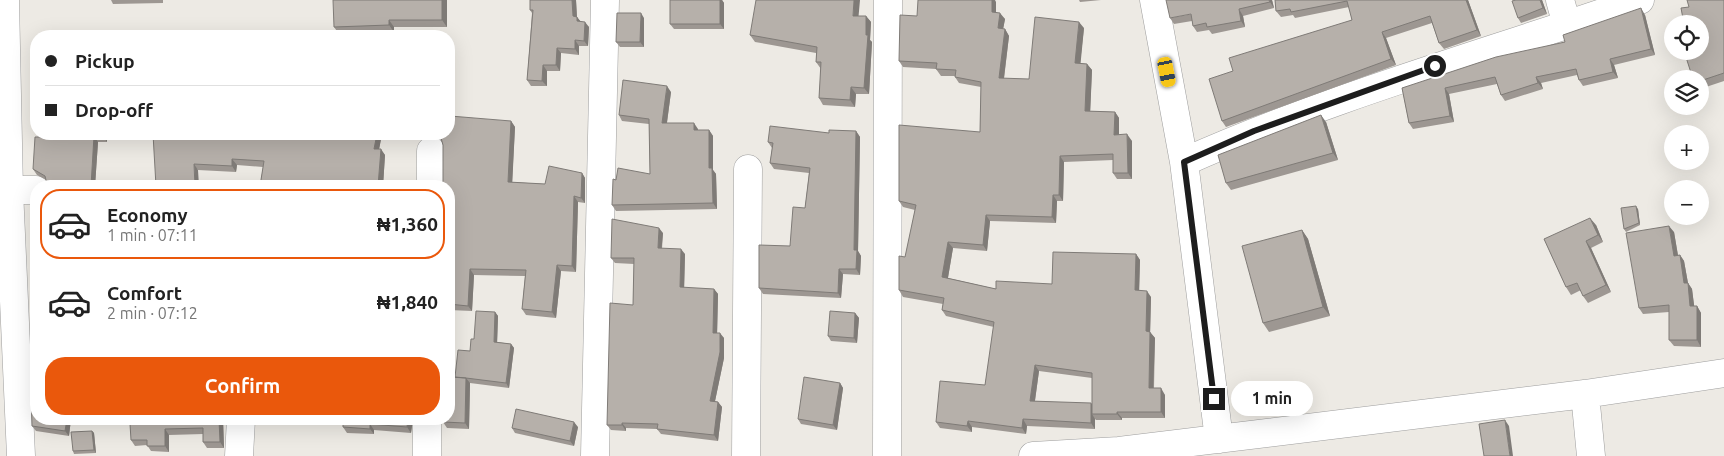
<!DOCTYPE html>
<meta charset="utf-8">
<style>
:root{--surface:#fff;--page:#f6f6f6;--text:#222;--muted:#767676;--line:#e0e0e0;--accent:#ea580c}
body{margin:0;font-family:Ubuntu,sans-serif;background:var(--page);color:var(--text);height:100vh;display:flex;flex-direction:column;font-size:19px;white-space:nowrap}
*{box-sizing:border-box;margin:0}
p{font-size:16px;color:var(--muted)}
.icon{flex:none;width:28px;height:28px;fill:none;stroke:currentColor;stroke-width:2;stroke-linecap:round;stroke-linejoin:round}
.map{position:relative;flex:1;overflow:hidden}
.details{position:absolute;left:30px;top:180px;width:425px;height:245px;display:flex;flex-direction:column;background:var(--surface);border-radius:20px;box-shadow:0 5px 20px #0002}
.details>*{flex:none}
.guide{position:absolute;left:30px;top:30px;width:425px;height:110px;border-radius:20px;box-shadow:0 5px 20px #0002;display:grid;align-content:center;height:110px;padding:0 15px;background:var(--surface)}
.buttons{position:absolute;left:1664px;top:15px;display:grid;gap:10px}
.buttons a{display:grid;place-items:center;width:45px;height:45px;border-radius:50%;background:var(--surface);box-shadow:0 5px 20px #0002;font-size:25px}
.end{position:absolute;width:22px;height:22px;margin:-11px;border:6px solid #1d1d1d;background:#fff;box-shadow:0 0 0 2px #fff}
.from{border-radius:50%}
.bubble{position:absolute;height:35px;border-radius:18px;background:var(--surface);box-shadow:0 5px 20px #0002;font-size:16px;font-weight:600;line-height:35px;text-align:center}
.car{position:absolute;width:15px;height:30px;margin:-15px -8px;border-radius:6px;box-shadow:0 0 4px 1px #0007;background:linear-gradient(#f5c518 24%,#345 0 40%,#f5c518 0 76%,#345 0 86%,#f5c518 0)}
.guide b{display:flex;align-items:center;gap:18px;height:48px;font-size:19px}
.guide b+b{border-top:1px solid var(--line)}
.guide i{width:12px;height:12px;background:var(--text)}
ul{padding:9px 0 0;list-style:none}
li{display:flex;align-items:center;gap:15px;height:70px;margin:0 10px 8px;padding:0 5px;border:2px solid transparent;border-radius:20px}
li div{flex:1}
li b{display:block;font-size:19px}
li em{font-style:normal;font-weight:600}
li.current{border-color:var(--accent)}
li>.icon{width:45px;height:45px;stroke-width:1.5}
.primary-button{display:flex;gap:10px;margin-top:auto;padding:10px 15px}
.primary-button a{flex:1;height:58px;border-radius:20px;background:var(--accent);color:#fff;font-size:20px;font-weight:600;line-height:58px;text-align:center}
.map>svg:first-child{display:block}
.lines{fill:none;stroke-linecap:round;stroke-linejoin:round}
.minor-casing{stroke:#9e9e9e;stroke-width:29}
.minor{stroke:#fff;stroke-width:28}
.wall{fill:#9d9792;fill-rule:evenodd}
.shaded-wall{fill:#7f7b77}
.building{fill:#b6b0aa;stroke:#7f7b77}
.route{stroke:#1d1d1d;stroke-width:6}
</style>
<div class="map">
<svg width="1724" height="456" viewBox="0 0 1724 456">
<rect width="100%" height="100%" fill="#edeae4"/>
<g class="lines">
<defs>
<path id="minor" d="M5 0 9 190 21 456
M1154 0 1184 162 1219 439
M1560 0 1567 25
M1184 162C1332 96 1488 53 1640 0
M431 186V151
M9 190H36
M1585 394 1591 456
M239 456 241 419
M427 456V419
M595 456 605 0
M746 456 748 169
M887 456 888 0
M1033 456 1119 451 1585 394 1724 373"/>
</defs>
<use href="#minor" class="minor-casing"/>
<use href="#minor" class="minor"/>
</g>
<path class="wall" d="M111 0H163V3L113 4Z
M447 0V27H394V32L339 34 334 27Z
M576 0 577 17 580 21 589 27 588 46H579V55L561 53 560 71H547V86H531L527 80 532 13 530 10Z
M670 0H722L724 3V29H674L670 24Z
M1079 0H1101L1080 2Z
M1272 0 1274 8 1243 16 1245 27 1212 34 1209 30 1197 32 1193 26 1192 21 1174 24 1170 18Z
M1275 0H1468L1481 36 1444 49 1439 43 1432 23 1386 38 1396 65 1226 127 1222 121 1233 71 1352 20 1349 7 1295 18 1293 15 1281 17 1276 11Z
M1542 0 1547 14 1521 23 1518 18Z
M1724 0V81L1700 89V51Z
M996 2V12L1005 19 1003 29H1005L1009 36 1004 79H1029L1084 28 1080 63 1087 64 1092 70 1090 111 1115 112 1119 118V135L1132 141V179H1117L1113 173V160L1064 162 1063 201H1057L1056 223 990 221 987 251 953 248 948 278 996 289 1052 284 1136 254 1140 260 1139 290 1151 297 1150 332 1155 338 1154 388 1165 395V418H1122V420H1096L1095 419V429L1027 426 1026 434 972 427V432L940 428 936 422 985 385 994 327 946 316 942 310 943 304 903 297 899 290 915 210 903 207 899 201 980 132 981 87 959 83 955 77V76H941L936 69 903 67 899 61 917 16ZM1039 371 1092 378V404L1035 401Z
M1645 15 1655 55 1614 65 1618 78 1583 86 1579 80 1577 75 1541 83 1543 89 1505 101 1501 95 1497 84 1449 94 1454 122 1413 129 1409 123 1402 88 1565 42Z
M859 16H866L871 22 870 40 872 42 869 94H856L855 107 823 105 819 98 821 69 816 62V53L755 42 750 35Z
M644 18V47H620L616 42Z
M671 92 667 123 698 129V130H709L713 136V170L716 174 717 209 616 211 612 205 616 180 650 174 649 124 622 121 619 115Z
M511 121 515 127 512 182 545 184 582 173 585 178V203L578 202 576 272 561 271 556 318 526 315 522 309 525 276 474 275 472 311 449 310V186L443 181V145L441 140 439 138 430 136 429 134H449Z
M1326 122 1338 160 1231 190 1226 183Z
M856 131 860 137 858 251 861 256 860 275 843 274 841 298 763 294 759 288 790 246 805 208 809 173 774 169 770 163 772 148 768 142 829 133Z
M107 134V142H98L95 186H47V184L46 180 37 175 33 169 44 137Z
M153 134 253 136 254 134H382L379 149 385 155 383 186H260L263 167 237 165 236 172 198 170Z
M1638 209 1640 225 1626 232 1624 229Z
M1596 225 1603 242 1591 248 1611 292 1588 303 1583 296 1581 290 1571 295 1566 287 1544 239Z
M1302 230 1308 239 1330 316 1269 332 1263 323Z
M1674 232 1678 255H1680L1684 261 1688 283 1692 289 1694 306H1697L1701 313V347L1674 346 1669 340V312L1643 314 1639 308Z
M663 233 662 249 685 254 684 288 714 289 718 294 717 333 724 338V358L715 401 718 402 722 407 718 441 661 434 657 429 626 428V431L611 430 607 425 633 305 634 264 615 263 611 258Z
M495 312 498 316 497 342 511 344 514 348 509 388 470 383 469 429 447 428 443 422 455 377 470 351 474 339Z
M855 313 859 318 857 343 831 341 828 336Z
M840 383 843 388 837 430 801 424 798 419Z
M71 419 69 436 36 431 32 426Z
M145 419H223L224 448H207L203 442V434L169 435V452L151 451 147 445 135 446 131 440 145 423Z
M254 419H276L275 423 256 422Z
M343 419H413L411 433 374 430V434L347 433 343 427Z
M578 427 574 446 515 433 512 428Z
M92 431 94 433 96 453 74 454 73 451Z"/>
<path class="shaded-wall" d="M442 0H447V27L442 20Z
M572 0H576L577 19V17L581 22V27L573 16Z
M720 0H722L724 3V29L720 24Z
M854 0H860L858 22 853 16Z
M992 0H995L996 2V18L992 12Z
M1269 0H1272L1274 8 1270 2Z
M1466 0H1468L1481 36 1477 30Z
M1540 0H1542L1547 14 1543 8Z
M1641 8 1645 15 1655 55 1651 49Z
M1239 9 1243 16 1245 27 1241 21Z
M641 13 644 18V47L640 42Z
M1000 13 1005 19 1002 35 998 28Z
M866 16 871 22 870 40 872 42 869 94 864 88Z
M389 20 394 27V32L389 25Z
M585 22 589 27 588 46 584 41Z
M1079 22 1084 28 1080 69 1075 63Z
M1005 29 1009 36 1003 85 999 78Z
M1382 32 1386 38 1396 65 1391 59Z
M575 40 579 46V55L575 49Z
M557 48 561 53 560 71 556 65Z
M1610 59 1614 65 1618 78 1613 72Z
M1087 64 1092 70 1090 117 1085 111Z
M543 65 547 71V86L542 81Z
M1536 77 1541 83 1543 89 1538 83Z
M667 86 671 92 666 129 662 123Z
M851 87 856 94 855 107 850 100Z
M1445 88 1449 94 1454 122 1450 116Z
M1115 112 1119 118V141L1114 135Z
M1321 115 1326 122 1338 160 1333 153Z
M511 121 515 127 512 188 508 182Z
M694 123 698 129V136L694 130Z
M709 130 713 136V170L716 174 717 209 713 203 709 168Z
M856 131 860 137 858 251 861 256 860 275 856 269 854 250Z
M103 134H107V142L103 136Z
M377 134H382L378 155 374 149Z
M1127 134 1132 141V179L1128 173Z
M94 136 98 142 95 186H91Z
M381 149 385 155 383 186H378Z
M1060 156 1064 162 1063 201 1059 195Z
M232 159 237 165 236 172 232 166Z
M194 164 198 170 199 186H195Z
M582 173 585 178V203L581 198Z
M1053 195 1057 201 1056 223 1052 217Z
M574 196 578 202 576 272 572 266Z
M1636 206 1638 209 1640 225 1639 223Z
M986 215 990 221 987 251 983 245Z
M1590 218 1596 225 1603 242 1598 235Z
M1669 226 1674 232 1679 262 1674 256Z
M659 228 663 233 661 254 658 248Z
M1302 230 1308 239 1330 316 1323 307Z
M1586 241 1591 248 1611 292 1606 285Z
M948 242 953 248 947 283 942 277Z
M681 249 685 254 684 293 680 287Z
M1136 254 1140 260 1139 296 1135 290Z
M1680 255 1684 261 1689 289 1688 283 1692 289 1695 312 1690 306 1684 283Z
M557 265 561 271 556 318 552 312Z
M470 269 474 275 472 311 468 306Z
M839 269 843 274 841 298 838 293Z
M714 289 718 294 717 338 713 333Z
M1147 291 1151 297 1150 338 1146 331Z
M1697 306 1701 313V347L1697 340Z
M495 312 498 316 497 346 494 342Z
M855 313 859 318 857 343 854 338Z
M1150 332 1155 338 1153 394 1149 388Z
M720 333 724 338V358L714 406 710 401Z
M511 344 514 348 509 388 506 383Z
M1035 365 1039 371 1034 407 1030 401Z
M466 378 470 383 469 429 465 423Z
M840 383 843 388 837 430 833 425Z
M1161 388 1165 395V418L1161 412Z
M718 402 722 407 718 441 714 435Z
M1091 403 1096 409 1092 414 1095 419V429L1091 423Z
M1117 412 1122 418V420L1117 414Z
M67 419H71L69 436 65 431Z
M219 419H223L224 448 220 442Z
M408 419H413L411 433 407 427Z
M1023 419 1027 426 1026 434 1022 428Z
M1505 420 1509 426 1513 456H1510Z
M968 421 972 427V432L967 426Z
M574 422 578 427 574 446 570 441Z
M622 423 626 428V431L622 425Z
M370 424 374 430V434L370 429Z
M165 429 169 435V452L165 446Z
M92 431 94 433 96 453 94 450Z"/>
<path class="building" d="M333 0H442V20H389V25L334 27Z
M530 0H572L573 16 577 17V21L585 22 584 41 575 40V49L557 48 556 65H543L542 81 527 80 533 10H530Z
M670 0H720V24H670Z
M756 0H854L853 16H866V35H868L864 88 851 87 850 100 819 98 821 62H816L817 47 750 35Z
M918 0H992V12L1000 13 998 28 1005 29 999 78 1029 79 1035 17 1079 22 1075 63 1087 64 1085 111 1115 112 1114 135 1127 134 1128 173H1113V154L1060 156 1059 195H1053L1052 217 986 215 983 245 948 242 942 277 996 289V281L1052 284 1053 252 1136 254 1135 290 1147 291 1146 331 1150 332 1149 388H1161V412H1117V414H1092V373L1035 365 1030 401 1091 403V423L1023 419 1022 428 968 421 967 426 936 422 940 381 985 385 994 322 942 310 944 298 899 290V256L905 257 916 205 899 201V125L980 132 981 82 955 77 956 70 936 69 937 63 899 61 900 15 917 16Z
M1166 0H1269L1270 2 1239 9 1241 21 1207 27 1206 23 1193 26 1191 14 1170 18Z
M1275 0H1466L1477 30 1439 43 1430 16 1382 32 1391 59 1222 121 1209 79 1233 71 1229 58 1352 20 1347 1 1291 12 1290 9 1276 11Z
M1516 0H1540L1543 8 1518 18 1512 1Z
M1687 0H1724V73L1700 81V79H1693L1684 51H1700V24H1684L1681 8 1689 7Z
M1641 8 1651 49 1610 59 1613 72 1579 80 1576 69 1536 77 1538 83 1501 95 1495 77 1445 88 1450 116 1409 123 1402 88 1496 57 1565 42 1563 35Z
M617 13H641L640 42H616Z
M623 80 667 86 662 123H694V130H709V168H712L713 203 612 205 613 179 616 180 618 168 650 174 649 119 619 115Z
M1321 115 1333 153 1226 183 1218 155Z
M450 116 511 121 508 182 545 184 549 166 582 173 581 198 574 196 572 266 557 265 552 312 522 309 526 270 470 269 468 306 449 304V186H441L443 181V145L441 138 437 134H449V121H450Z
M770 126 829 133V130L856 131 854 250H857L856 269H839L838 293 759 288V245L790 246 793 207 805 208 810 168 770 163 773 143 768 142Z
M44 134H103V136H94L91 186H47V184L45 176 33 169 35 137H44Z
M153 134H218L253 136 254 134H377L374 149H381L378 186H260L264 161 232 159V166L194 164 195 186H156Z
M36 198V265H33V199Z
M1636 206 1639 223 1624 229 1621 208Z
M1590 218 1598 235 1586 241 1606 285 1583 296 1577 283 1566 287 1544 239Z
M612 219 659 228 658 248 681 249 680 287 714 289 713 333H720V352L710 401 718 402 714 435 657 429 658 424 622 423V425H607L610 303 633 305 634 258H611Z
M1669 226 1674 256 1680 255 1684 283H1688L1690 306H1697V340H1669V305L1639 308 1626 233Z
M1302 230 1323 307 1263 323 1242 246Z
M476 311 495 312 494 342 511 344 506 383 466 378 455 377 458 350 470 351 471 339H474Z
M830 311 855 313 854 338 828 336Z
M449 377 466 378 465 423 443 422V419H449Z
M804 377 840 383 833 425 798 419Z
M31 396 36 397V419H67L65 431 32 426Z
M516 409 574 422 570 441 512 428Z
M145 419H219L220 442H203V428L165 429V446H147V440H131L130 424 145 423Z
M343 419H408L407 427 370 424V429L343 427Z
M1505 420 1510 456H1484L1479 424Z
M92 431 94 450 73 451 71 432Z"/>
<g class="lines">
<path class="route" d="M1214 399 1184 162 1254 131 1435 66"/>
</g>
</svg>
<div class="buttons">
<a><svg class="icon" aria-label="locate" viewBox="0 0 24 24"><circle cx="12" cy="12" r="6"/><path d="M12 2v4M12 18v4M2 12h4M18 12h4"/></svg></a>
<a><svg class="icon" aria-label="layers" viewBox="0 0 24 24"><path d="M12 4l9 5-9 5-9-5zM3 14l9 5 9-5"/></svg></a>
<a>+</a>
<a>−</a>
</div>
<i class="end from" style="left:1435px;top:66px"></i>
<i class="end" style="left:1214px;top:399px"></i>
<div class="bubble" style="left:1231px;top:381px;width:82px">1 min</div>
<i class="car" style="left:1167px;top:72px;rotate:169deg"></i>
<div class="guide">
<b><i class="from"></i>Pickup</b>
<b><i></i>Drop-off</b>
</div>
<section class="details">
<ul>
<li class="current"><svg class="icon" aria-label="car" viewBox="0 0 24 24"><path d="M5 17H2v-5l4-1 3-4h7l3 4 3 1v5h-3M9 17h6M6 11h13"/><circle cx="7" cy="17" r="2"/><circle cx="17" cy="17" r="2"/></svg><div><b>Economy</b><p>1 min · 07:11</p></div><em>₦1,360</em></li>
<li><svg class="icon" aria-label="car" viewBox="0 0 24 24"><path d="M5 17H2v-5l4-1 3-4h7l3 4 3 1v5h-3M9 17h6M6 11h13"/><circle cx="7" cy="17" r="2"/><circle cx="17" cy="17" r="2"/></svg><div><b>Comfort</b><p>2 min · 07:12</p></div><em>₦1,840</em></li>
</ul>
<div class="primary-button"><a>Confirm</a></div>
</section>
</div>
